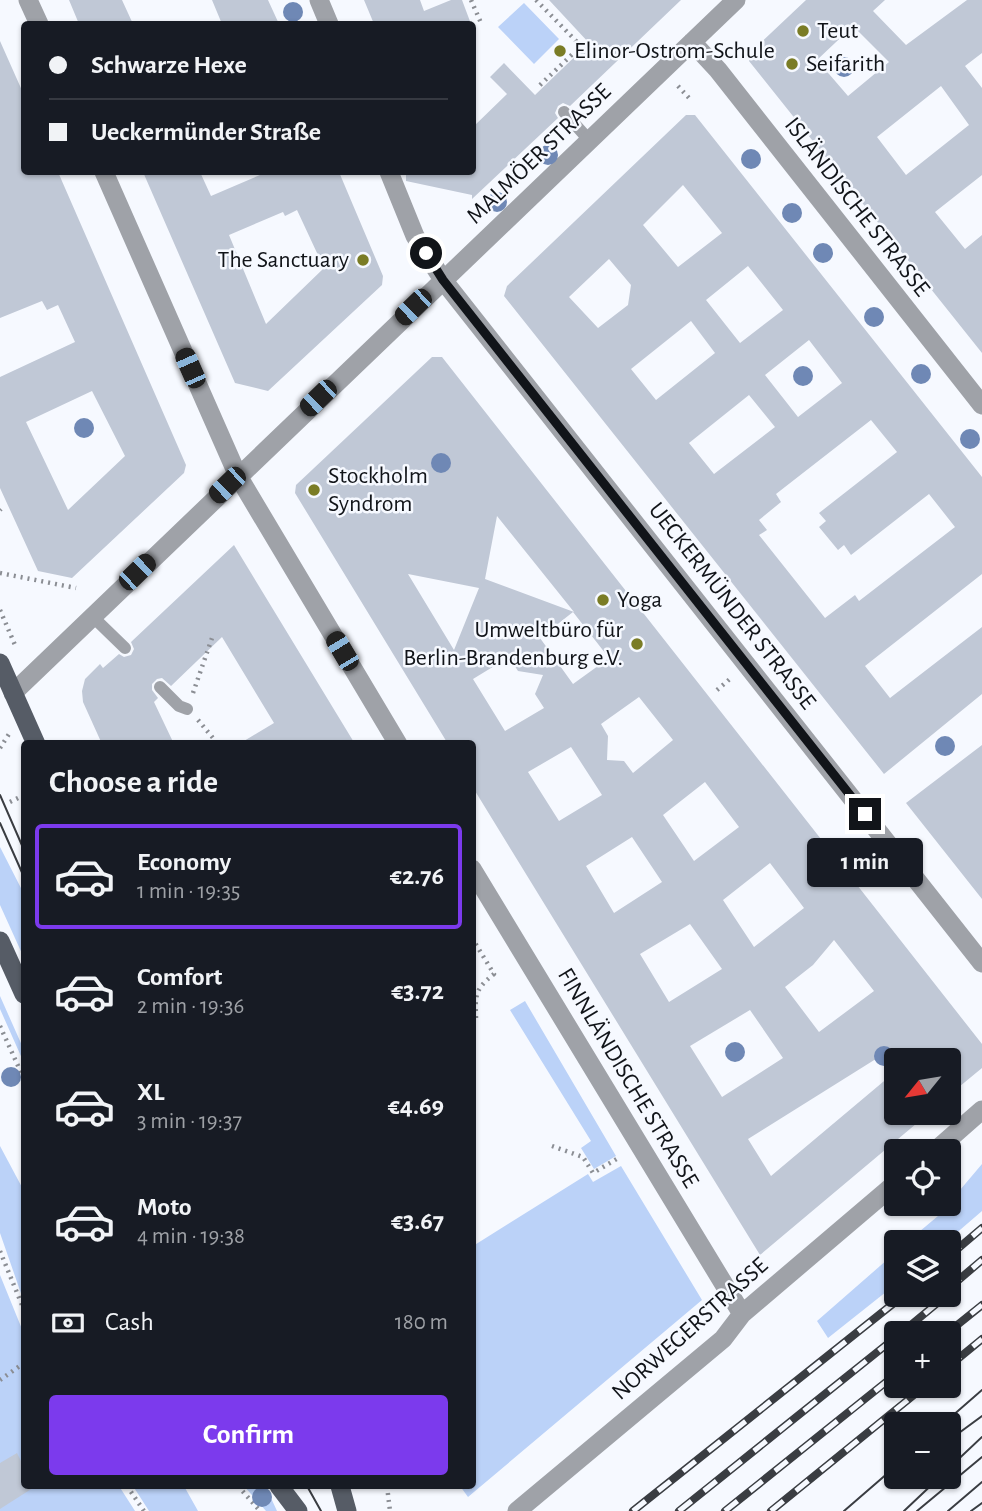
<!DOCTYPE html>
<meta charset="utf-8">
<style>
:root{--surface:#171b24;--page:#242831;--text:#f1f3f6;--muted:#9ea1a6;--line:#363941;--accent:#7c3aed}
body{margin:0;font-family:"Alegreya Sans",sans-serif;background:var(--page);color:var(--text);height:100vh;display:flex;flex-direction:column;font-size:26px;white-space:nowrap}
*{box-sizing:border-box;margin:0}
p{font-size:23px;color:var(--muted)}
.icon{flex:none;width:38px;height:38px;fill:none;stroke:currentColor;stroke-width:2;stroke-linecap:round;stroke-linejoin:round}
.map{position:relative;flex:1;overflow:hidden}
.side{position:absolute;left:21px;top:740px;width:455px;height:749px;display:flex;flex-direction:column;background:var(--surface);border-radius:7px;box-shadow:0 2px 5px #0004}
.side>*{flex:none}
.hud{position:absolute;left:21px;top:21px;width:455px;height:154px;border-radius:7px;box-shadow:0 2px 5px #0004;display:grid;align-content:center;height:154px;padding:0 28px;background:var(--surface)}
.needle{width:46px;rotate:240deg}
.buttons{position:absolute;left:884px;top:1048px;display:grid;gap:14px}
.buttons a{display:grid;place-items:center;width:77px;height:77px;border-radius:7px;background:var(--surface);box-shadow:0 2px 5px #0004;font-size:35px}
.end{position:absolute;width:32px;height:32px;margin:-16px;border:9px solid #111419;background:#fff;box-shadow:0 0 0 4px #fff}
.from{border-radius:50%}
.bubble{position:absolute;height:49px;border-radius:7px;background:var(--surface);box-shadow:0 2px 5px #0004;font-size:23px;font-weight:600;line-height:49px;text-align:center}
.car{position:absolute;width:21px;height:42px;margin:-21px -10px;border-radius:9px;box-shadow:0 0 5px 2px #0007;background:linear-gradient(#222 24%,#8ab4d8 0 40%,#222 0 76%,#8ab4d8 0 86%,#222 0)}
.hud b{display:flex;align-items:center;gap:24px;height:66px;font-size:26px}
.hud b+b{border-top:2px solid var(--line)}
.hud i{width:18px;height:18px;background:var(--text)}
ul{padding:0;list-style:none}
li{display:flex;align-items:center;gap:21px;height:105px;margin:0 14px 10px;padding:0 14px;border:4px solid transparent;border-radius:7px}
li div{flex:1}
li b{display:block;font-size:26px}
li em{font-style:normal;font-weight:600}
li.selected{border-color:var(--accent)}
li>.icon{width:63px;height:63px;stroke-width:1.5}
h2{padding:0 28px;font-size:32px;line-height:84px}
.pay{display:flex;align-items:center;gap:18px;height:77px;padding:0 28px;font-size:26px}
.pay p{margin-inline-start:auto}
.cta{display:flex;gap:14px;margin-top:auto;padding:14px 28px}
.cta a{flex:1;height:80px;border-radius:7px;background:var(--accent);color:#fff;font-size:28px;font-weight:600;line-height:80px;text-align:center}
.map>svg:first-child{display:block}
.green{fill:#bbd2f8}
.building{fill:#c0c8d6;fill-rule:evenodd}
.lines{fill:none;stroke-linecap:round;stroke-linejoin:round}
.path{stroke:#8b8e94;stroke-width:4.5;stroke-dasharray:2 5;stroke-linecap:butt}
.service{stroke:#9fa2a8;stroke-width:12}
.minor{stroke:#9fa2a8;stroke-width:19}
.primary{stroke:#565c66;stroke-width:19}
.tram{stroke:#3a3d42;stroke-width:2}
.rail-casing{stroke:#3a3d42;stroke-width:8}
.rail{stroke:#f6f9ff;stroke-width:5;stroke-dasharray:16;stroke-linecap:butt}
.tree{fill:#6f88b5}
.route{stroke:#111419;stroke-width:9}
.poi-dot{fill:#7a7c25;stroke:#f6f9ff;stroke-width:2.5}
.labels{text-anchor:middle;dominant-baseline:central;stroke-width:5;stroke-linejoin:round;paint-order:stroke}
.poi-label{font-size:24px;fill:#111419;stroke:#f6f9ff;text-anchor:start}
.street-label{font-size:24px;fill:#111419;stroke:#f6f9ff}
</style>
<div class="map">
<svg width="982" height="1511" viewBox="0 0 982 1511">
<rect width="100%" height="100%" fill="#f6f9ff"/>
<path class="green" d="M524 3 559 39 534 64 498 27Z
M0 847 24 894V958L0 905Z
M0 996 24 1050V1063L0 1009Z
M525 1001 616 1156 594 1169 581 1148 591 1141 510 1010Z
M0 1146 24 1191V1302L0 1233Z
M982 1164V1211L946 1242H907L938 1216Z
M621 1166 702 1300 468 1497 460 1486H472L473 1246 588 1174 593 1182Z
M896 1252V1284L828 1338 817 1321Z
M0 1275 24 1334V1486H119L135 1511H0Z
M133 1486H184L198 1511H149Z
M244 1486H261L271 1498 277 1511H266Z"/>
<path class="building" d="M69 0H122L133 24H79Z
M212 0H268L279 24H222Z
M364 0H420L424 11 451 0H462L471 24H374Z
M549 0H681L570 106 563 103 558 106 555 113 558 118 472 199V195L406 181V172H472V128L507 94 490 77 504 63 535 95 589 43Z
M806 0H885L873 11 906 45 967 0H982V53L965 66 982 88V175L935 212 965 249 982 235V353L749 61 751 52ZM853 26 889 62 848 96 817 60ZM941 86 969 125 906 175 877 137Z
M0 41 24 95V172H58L186 465 184 473 72 578 38 571 0 488V377L75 342 58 305 47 310 42 301 0 318ZM92 391 125 456 68 510 26 422Z
M686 115H695L982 477V574L865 666 890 698 982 627V694L884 774 504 296 507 286ZM683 185 722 233 678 267 643 225ZM609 259 631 285 628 305 598 328 569 297ZM748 266 783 310 740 343 706 300ZM691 321 715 353 656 400 631 369ZM809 340 842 383 798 417 765 375ZM749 395 775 427 714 474 689 443ZM871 420 897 452 819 513 826 521 819 527 838 550 844 545 851 555 929 494 955 527 859 601 855 595 825 618 759 535 767 530 759 520 781 502 776 494Z
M143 172H200L211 196 267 172H339L383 276 382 285 268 391 235 383ZM297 210 324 268 266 324 229 235 283 212 285 216Z
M432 357H442L982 1044V1068L948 1096V1060H893L887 1052 748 1139 771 1176 896 1071V1113H929L760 1255 472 786V744H448L295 493 296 485ZM497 516 574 612 485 579ZM408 574 479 588 454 650ZM573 612 609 658 573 684 540 638ZM509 657 518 671 543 675 535 694 544 708 505 731 473 679ZM639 697 673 740 633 773 624 761 607 760 608 736 601 724ZM571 747 602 795 559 821 528 772ZM705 782 739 827 694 861 663 815ZM632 837 662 882 614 913 586 866ZM770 863 804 908 754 947 723 900ZM690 924 722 969 669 1002 640 954ZM834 940 874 991 819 1032 785 987 813 965ZM750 1010 783 1058 722 1097 690 1046Z
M234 545 355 744H239L274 723 222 637 171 686 162 678 157 679 152 684V690L158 698 154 702 174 744H102L83 702 82 691 85 679 100 664 103 668 119 654 124 657 131 655 134 649 131 642Z
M982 745V899L906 803Z
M17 1453 24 1467V1486H36L0 1509V1463Z"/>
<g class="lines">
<path class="path" d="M471 0 481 23
M536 0 581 46 539 86
M678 86 689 98
M0 510 1 509
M0 573 76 588
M0 610 15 645
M717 690 731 678
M193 693 212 638
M198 720 218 744
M0 748 9 734
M10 802 24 795
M472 938 494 974C475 989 475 995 476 1018
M0 1026 24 1079
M552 1146 583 1157 593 1173 620 1157
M0 1251 24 1310
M0 1380 24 1363
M127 1486 144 1511
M238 1486 260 1511
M387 1486 390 1511"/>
<path class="service" d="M564 112 589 140
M92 616 125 648
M160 687 179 706 187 709"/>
<path class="minor" d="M28 0 39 24
M319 0 329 24
M692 42 718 70 982 405
M104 172 238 476 398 744
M389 172 415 236 443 280 982 963
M13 693 736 0
M472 869 742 1314
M934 1152 982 1110
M517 1511 723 1339 742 1314 896 1183"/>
<path class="primary" d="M0 663 36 744
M0 941 24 994
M279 1486 298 1511
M340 1486 347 1511"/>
<path class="tram" d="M0 795 24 850
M0 823 24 877
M943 1424 982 1390
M948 1441 982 1416
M948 1469 982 1437
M307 1486 321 1511
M844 1511 896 1466
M904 1511 940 1477
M917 1511 982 1457
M948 1511 982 1482
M971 1511 982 1503"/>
<defs>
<path id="rail" d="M948 1257 982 1228
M948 1289 982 1260
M900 1334 947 1295
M946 1334 982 1305
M948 1367 982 1339
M633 1511 904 1295
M679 1511 896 1337
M725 1511 896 1374
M771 1511 925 1386"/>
</defs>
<use href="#rail" class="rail-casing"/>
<use href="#rail" class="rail"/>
</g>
<g class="tree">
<circle cx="293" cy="12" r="10"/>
<circle cx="844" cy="67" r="10"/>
<circle cx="548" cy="155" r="10"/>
<circle cx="751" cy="159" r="10"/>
<circle cx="497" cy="202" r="10"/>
<circle cx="792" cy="213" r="10"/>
<circle cx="823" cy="253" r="10"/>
<circle cx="874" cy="317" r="10"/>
<circle cx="921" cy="374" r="10"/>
<circle cx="803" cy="376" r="10"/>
<circle cx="84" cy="428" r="10"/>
<circle cx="970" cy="439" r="10"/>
<circle cx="441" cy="463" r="10"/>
<circle cx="945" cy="746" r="10"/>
<circle cx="735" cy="1052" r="10"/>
<circle cx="884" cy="1056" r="10"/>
<circle cx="11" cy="1077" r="10"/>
<circle cx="262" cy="1497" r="10"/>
</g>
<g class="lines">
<path class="route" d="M426 253 443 280 865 814"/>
</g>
<g class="poi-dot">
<circle cx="803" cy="31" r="7"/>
<circle cx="560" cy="51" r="7"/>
<circle cx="792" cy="64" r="7"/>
<circle cx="363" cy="260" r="7"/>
<circle cx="314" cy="490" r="7"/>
<circle cx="603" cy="600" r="7"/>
<circle cx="637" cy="644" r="7"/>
</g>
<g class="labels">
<g class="poi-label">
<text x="817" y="31">Teut</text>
<text x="574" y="51">Elinor-Ostrom-Schule</text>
<text x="806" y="64">Seifarith</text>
<text x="349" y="260" text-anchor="end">The Sanctuary</text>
<text x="328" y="476">Stockholm<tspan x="328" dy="28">Syndrom</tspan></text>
<text x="617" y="600">Yoga</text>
<text x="623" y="630" text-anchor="end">Umweltbüro für<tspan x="623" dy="28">Berlin-Brandenburg e.V.</tspan></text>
</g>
<g class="street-label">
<text transform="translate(539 154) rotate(-44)">MALMÖER STRASSE</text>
<text transform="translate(857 207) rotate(52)">ISLÄNDISCHE STRASSE</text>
<text transform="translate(732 606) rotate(52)">UECKERMÜNDER STRASSE</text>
<text transform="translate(628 1078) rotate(59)">FINNLÄNDISCHE STRASSE</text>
<text transform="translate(690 1329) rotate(-42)">NORWEGERSTRASSE</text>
</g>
</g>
</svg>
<div class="buttons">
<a><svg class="needle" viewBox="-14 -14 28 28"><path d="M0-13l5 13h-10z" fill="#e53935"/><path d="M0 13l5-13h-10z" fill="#9ea1a6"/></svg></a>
<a><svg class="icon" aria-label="locate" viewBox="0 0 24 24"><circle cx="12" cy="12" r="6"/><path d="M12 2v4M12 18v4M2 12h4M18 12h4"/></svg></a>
<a><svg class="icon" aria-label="layers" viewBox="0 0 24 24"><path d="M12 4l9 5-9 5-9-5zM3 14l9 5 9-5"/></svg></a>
<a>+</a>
<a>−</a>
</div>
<i class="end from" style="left:426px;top:253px"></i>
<i class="end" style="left:865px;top:814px"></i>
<div class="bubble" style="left:807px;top:838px;width:116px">1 min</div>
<i class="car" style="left:413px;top:307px;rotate:226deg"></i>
<i class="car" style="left:190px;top:368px;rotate:336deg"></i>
<i class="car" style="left:318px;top:398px;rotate:226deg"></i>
<i class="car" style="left:227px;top:485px;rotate:226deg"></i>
<i class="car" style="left:137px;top:572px;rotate:46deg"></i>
<i class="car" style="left:342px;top:651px;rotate:329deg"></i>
<div class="hud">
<b><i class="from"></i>Schwarze Hexe</b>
<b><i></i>Ueckermünder Straße</b>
</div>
<section class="side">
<h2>Choose a ride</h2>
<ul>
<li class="selected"><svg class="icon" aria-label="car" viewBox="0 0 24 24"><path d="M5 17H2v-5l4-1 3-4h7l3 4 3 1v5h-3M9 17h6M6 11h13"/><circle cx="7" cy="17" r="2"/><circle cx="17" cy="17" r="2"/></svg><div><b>Economy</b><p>1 min · 19:35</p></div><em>€2.76</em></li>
<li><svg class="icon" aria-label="car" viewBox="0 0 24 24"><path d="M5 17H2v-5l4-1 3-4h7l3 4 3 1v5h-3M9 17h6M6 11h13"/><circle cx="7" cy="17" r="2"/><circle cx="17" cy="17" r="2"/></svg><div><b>Comfort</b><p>2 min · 19:36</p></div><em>€3.72</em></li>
<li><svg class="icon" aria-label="car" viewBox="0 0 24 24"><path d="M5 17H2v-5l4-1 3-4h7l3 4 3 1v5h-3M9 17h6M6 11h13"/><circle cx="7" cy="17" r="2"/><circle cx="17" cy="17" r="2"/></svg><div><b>XL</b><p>3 min · 19:37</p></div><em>€4.69</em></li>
<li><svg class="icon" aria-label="car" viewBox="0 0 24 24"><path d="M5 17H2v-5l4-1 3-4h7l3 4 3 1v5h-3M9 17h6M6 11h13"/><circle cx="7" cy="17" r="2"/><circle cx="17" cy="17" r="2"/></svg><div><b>Moto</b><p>4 min · 19:38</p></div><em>€3.67</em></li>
</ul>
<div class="pay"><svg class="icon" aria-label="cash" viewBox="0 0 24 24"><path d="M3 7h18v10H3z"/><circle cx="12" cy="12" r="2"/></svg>Cash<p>180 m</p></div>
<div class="cta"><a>Confirm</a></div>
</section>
</div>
